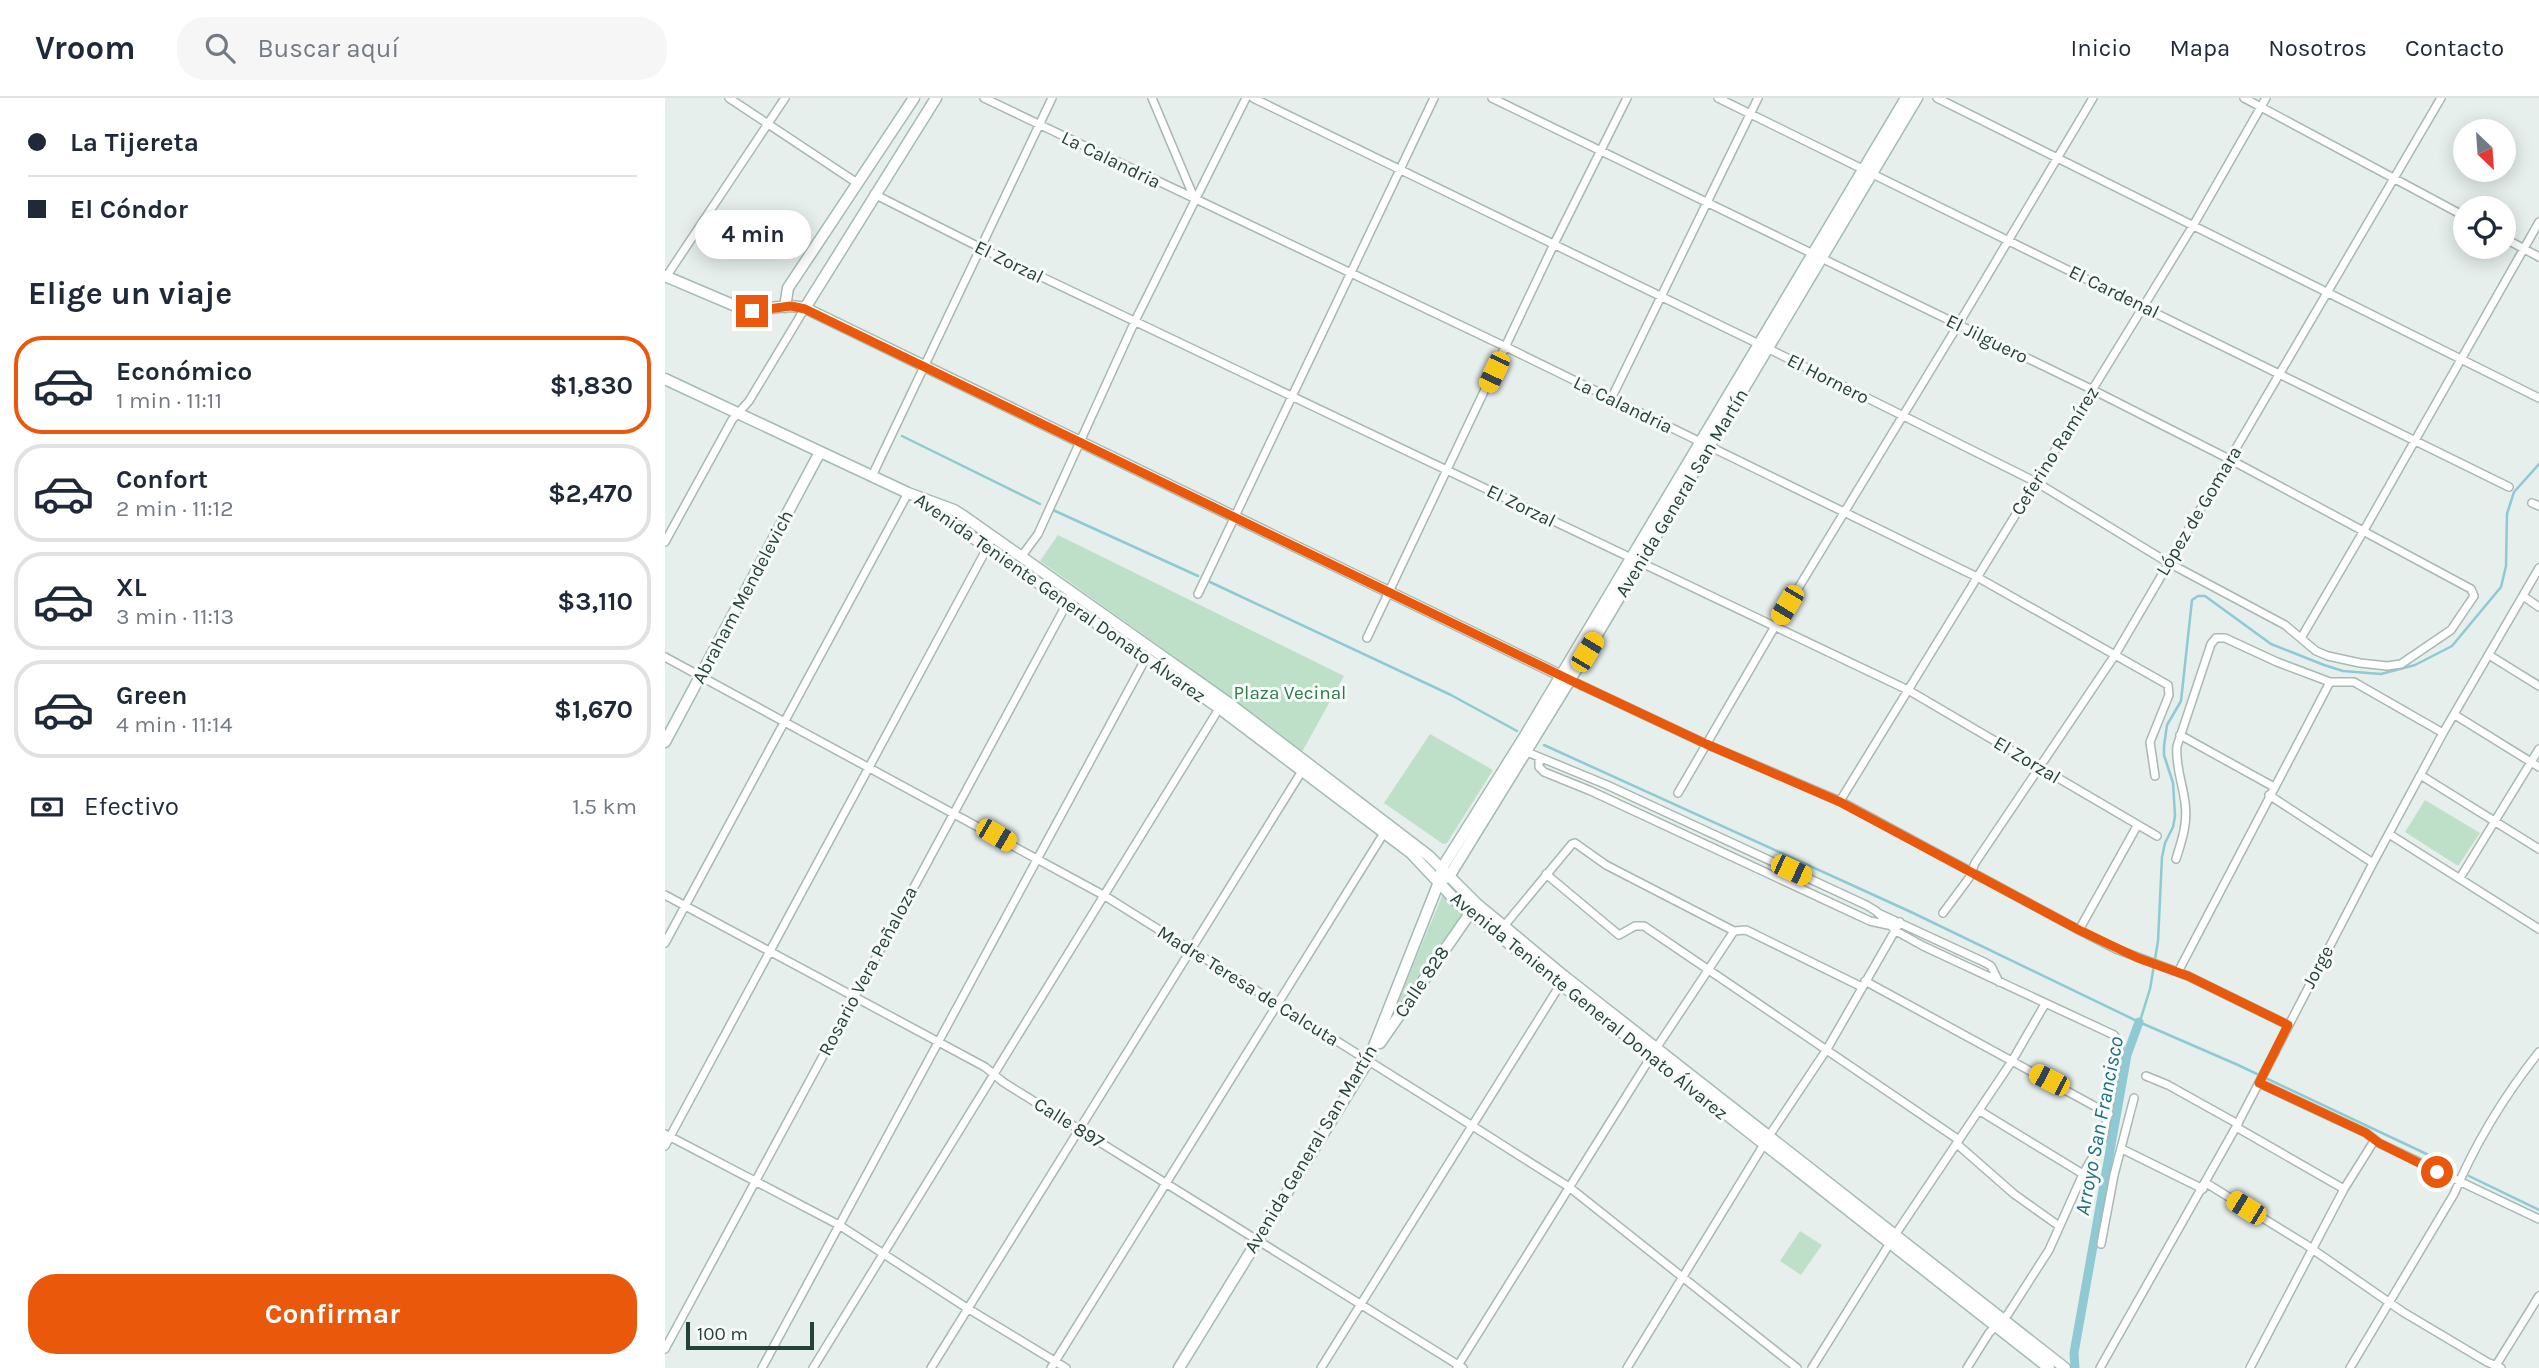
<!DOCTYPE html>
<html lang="es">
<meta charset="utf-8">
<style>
:root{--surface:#fff;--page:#f6f6f7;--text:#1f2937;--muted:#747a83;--line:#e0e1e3;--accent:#ea580c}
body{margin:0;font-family:Karla,sans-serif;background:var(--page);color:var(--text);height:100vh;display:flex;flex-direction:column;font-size:26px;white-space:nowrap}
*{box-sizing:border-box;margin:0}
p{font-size:23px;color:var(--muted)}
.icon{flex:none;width:38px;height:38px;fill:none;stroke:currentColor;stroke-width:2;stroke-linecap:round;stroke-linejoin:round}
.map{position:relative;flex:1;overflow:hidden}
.details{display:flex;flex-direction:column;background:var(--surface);width:665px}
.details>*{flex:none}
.banner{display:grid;align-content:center;height:154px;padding:0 28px;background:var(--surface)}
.needle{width:46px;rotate:155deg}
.buttons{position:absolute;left:1788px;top:21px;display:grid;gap:14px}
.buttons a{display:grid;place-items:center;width:63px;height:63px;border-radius:50%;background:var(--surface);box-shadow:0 4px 18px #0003;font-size:35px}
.scale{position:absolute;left:21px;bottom:18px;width:128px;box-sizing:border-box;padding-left:7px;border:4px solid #24423a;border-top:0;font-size:19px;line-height:24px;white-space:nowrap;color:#24423a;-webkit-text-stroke:5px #f7fbf9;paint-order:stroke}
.end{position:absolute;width:32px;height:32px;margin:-16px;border:9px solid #ea580c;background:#fff;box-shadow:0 0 0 4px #fff}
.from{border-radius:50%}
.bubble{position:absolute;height:49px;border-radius:24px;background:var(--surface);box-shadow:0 4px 18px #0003;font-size:23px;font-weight:700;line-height:49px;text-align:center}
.car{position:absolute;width:21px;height:42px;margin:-21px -10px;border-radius:9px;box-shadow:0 0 5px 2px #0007;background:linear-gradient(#f5c518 24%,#345 0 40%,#f5c518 0 76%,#345 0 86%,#f5c518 0)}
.banner b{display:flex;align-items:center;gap:24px;height:66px;font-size:26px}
.banner b+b{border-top:2px solid var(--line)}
.banner i{width:18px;height:18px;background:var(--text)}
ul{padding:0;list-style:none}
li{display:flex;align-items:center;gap:21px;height:98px;margin:0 14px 10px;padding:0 14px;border:4px solid var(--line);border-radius:28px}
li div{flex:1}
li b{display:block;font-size:26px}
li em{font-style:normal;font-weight:700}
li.selected{border-color:var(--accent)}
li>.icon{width:63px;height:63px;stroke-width:1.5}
h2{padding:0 28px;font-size:32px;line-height:84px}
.pay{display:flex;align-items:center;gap:18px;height:77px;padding:0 28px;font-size:26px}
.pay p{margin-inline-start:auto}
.button{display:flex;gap:14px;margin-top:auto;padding:14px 28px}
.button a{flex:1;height:80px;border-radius:28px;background:var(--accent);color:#fff;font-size:28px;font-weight:700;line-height:80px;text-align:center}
header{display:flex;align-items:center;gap:42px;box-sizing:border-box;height:98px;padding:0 35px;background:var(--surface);border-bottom:2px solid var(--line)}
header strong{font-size:33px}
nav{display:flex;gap:38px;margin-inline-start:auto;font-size:24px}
.search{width:490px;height:63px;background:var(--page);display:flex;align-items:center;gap:18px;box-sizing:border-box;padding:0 24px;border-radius:28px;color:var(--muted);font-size:26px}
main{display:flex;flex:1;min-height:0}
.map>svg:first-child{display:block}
.green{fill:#bfe0c8}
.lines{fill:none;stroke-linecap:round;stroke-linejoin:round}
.stream{stroke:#8ec9d4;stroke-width:2.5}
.canal{stroke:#8ec9d4;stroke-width:9}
.street-casing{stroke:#a8b8b2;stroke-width:10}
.secondary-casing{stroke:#a4bbb3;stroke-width:13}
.street{stroke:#fff;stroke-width:7}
.secondary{stroke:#fff;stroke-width:10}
.route{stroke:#ea580c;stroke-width:9}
.labels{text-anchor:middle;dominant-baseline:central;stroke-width:6;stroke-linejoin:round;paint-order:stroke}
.street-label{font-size:19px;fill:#24423a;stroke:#f7fbf9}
.park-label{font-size:19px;fill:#2d7a4b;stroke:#f7fbf9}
.water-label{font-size:21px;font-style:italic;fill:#1c6f80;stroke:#f7fbf9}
</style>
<header>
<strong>Vroom</strong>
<div class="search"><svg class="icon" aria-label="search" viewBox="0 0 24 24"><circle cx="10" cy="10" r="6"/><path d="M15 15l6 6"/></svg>Buscar aquí</div>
<nav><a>Inicio</a><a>Mapa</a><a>Nosotros</a><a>Contacto</a></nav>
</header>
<main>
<section class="details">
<div class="banner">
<b><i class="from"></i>La Tijereta</b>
<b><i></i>El Cóndor</b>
</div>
<h2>Elige un viaje</h2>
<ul>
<li class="selected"><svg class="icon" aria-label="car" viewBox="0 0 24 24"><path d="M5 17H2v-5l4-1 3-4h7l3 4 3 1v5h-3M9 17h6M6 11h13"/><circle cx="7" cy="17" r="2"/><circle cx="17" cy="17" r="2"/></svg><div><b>Económico</b><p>1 min · 11:11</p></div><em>$1,830</em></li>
<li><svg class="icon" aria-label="car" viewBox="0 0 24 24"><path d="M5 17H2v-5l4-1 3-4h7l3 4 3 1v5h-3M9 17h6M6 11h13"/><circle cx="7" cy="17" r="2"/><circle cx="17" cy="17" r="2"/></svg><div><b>Confort</b><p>2 min · 11:12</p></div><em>$2,470</em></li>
<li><svg class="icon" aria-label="car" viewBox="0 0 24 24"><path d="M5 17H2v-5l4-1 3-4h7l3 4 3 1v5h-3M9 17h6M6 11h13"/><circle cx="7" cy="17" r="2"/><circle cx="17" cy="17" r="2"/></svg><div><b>XL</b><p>3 min · 11:13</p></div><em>$3,110</em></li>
<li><svg class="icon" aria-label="car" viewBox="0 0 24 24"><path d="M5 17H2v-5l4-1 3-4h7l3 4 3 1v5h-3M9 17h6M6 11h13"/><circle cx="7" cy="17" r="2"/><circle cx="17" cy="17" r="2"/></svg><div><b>Green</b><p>4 min · 11:14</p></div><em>$1,670</em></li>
</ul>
<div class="pay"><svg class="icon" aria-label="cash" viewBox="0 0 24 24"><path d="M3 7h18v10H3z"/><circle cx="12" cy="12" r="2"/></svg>Efectivo<p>1.5 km</p></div>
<div class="button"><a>Confirmar</a></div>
</section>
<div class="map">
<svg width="1874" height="1270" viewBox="0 0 1874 1270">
<rect width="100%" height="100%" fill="#e6efeb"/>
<path class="green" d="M393 437 679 578 637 654 517 564 375 463Z
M765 636 828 672 782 745 778 746 719 705Z
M1760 702 1815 735 1793 768 1740 734Z
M778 796 798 818 733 912 730 910Z
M1135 1133 1157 1147 1136 1177 1115 1163Z"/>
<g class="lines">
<path class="stream" d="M237 338 375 406
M388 412 533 478
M545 484 786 597 852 633
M879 647 1246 814 1474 924 1573 967 1787 1068
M1475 923 1485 891 1493 843 1497 759 1500 745 1508 729 1510 718 1508 685 1499 657V648L1502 627 1516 603 1527 502 1533 498H1540L1606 546 1659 567 1678 573 1716 576 1750 567 1787 548 1836 489 1841 468 1842 416 1849 394 1874 366
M1804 1078 1874 1112"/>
<path class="canal" d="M1410 1270 1409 1255 1462 957 1474 924"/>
<defs>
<path id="street" d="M64 0 192 85
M319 0 841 249 1312 479 1503 587 1504 597 1485 644 1490 678
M487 0 530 102
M588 0 1102 250 1371 384 1502 464 1620 527 1651 553 1663 558 1695 565 1722 568 1736 566 1786 532 1809 498 1806 491 1566 362 1428 292 827 0
M1053 0 1844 389
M1272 0 1874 300
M1579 0 1801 119
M209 96 316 150 1243 592 1492 738
M1839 140 1874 159
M1 179 120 0
M946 301 1093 0
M207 378 387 0
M1867 405 1874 408
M0 444 67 322 84 303 140 210
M356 459 373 436 470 223 581 0
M533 496 769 0
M1858 498 1874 509
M702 540 889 146 962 0
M1636 540 1698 434 1874 124
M1824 557 1874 588
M0 559 440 798 806 1027 904 1089 1132 1270
M905 582 1041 646 1175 703 1414 832 1451 851 1523 878 1623 927
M1790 617 1874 669
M1515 637 1609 689
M857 652 942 687 1201 807 1211 813 1231 833 1258 848 1449 937 1455 946 1438 1041 1418 1076 1384 1152 1343 1216 1324 1235 1302 1270
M874 660V669L879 674 926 693 1205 823 1223 827
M1757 678 1874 751
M1013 695 1109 530 1293 227 1428 0
M1604 697 1708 765
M1175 703 1529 126 1601 0
M1724 736 1874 831
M1511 761C1517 742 1523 725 1520 705 1518 686 1510 668 1512 648L1546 546 1551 540H1560L1612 564 1665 584H1689L1778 635
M881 776 954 837 970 828H979L1294 1042
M1795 780 1874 651
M0 797 320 969 338 984 798 1270
M1213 815 1319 864 1326 868 1334 884
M1278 815 1304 780 1310 765 1450 557 1776 0
M839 828 907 746 910 745 941 767 1069 833 1081 832 1197 889
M1414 832 1472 728
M0 845 243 395
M1513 874 1665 584
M1200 883 1444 1016
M1481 978 1503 987 1573 1026
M1594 985 1701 1035 1714 1045 1874 1121
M1315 1013 1418 1076
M1571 1029 1679 1091
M0 1036 174 1127 302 1210 401 1270
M1292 1046 1349 1096 1394 1128
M0 1048 328 439
M1457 1051 1538 1091
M1541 1085 1640 1146 1738 1214 1822 1264 1836 1270
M1436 1146 1449 1077 1469 1000
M0 1251 407 496
M792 1269 992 949 1069 833
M1830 1269 1874 1198
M97 1270 481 560
M148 1270 555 609
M266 1270 637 673
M386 1270 719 735
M656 1270 895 887
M962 1270 1104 1038 1162 951 1235 824
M1147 1270 1230 1137 1347 963 1380 906
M1435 1270 1571 1029 1708 765 1778 635 1874 470
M1585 1270 1679 1091 1709 1043
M1685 1270 1789 1096C1810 1046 1840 997 1874 954"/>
<path id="secondary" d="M0 178 80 212 126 208 140 210 905 582
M120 209 123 190 249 0
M140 210 271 0
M0 281 243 395 289 412 300 419 561 603 764 758 812 806 899 878 1400 1270
M258 405 554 610 746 755 795 807 1384 1270
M0 644 155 354
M781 780 785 777 905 582 1252 0
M715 945 808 811
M514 1270 703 963 774 784 777 770 858 641 1241 0"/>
</defs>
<use href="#street" class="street-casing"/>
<use href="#secondary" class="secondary-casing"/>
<use href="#street" class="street"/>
<use href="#secondary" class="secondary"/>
</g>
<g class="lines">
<path class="route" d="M87 213 126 208 140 211 905 582 1041 646 1175 704 1414 832 1473 860 1523 878 1623 927 1594 985 1701 1035 1714 1045 1772 1074"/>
</g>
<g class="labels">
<g class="street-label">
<text transform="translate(446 62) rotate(26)">La Calandria</text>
<text transform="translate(344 164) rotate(26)">El Zorzal</text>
<text transform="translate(1449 194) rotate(26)">El Cardenal</text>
<text transform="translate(1322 241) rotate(26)">El Jilguero</text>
<text transform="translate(1163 281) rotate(27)">El Hornero</text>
<text transform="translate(958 307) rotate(26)">La Calandria</text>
<text transform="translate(1390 353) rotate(-58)">Ceferino Ramírez</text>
<text transform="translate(1017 395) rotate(-59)">Avenida General San Martín</text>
<text transform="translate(856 408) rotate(26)">El Zorzal</text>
<text transform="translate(1534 413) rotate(-59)">López de Gomara</text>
<text transform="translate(78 499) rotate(-62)">Abraham Mendelevich</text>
<text transform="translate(395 500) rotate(35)">Avenida Teniente General Donato Álvarez</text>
<text transform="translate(1362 662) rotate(31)">El Zorzal</text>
<text transform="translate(1653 869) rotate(-62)">Jorge</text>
<text transform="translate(203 873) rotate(-62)">Rosario Vera Peñaloza</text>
<text transform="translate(757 884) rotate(-56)">Calle 828</text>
<text transform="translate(583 888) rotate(32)">Madre Teresa de Calcuta</text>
<text transform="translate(924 908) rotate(39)">Avenida Teniente General Donato Álvarez</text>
<text transform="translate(404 1025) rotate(32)">Calle 897</text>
<text transform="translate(646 1051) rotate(-59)">Avenida General San Martín</text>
</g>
<g class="park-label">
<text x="625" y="595">Plaza Vecinal</text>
</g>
<g class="water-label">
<text transform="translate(1434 1028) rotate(-79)">Arroyo San Francisco</text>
</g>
</g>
</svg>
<div class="buttons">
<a><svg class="needle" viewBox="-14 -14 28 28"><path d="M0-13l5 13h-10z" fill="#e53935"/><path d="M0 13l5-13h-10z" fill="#747a83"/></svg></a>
<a><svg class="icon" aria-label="locate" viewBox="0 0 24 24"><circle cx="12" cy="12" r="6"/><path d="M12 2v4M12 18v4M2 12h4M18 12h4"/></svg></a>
</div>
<div class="scale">100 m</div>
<i class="end from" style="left:1772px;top:1074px"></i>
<i class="end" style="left:87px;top:213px"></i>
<div class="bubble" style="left:30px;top:112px;width:116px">4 min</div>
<i class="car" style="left:829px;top:274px;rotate:205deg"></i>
<i class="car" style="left:1122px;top:507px;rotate:211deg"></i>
<i class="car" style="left:922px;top:554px;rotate:31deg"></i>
<i class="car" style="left:331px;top:737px;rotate:120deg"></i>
<i class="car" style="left:1126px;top:772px;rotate:115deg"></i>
<i class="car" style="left:1384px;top:982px;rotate:297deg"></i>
<i class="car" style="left:1581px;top:1110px;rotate:302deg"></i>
</div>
</main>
